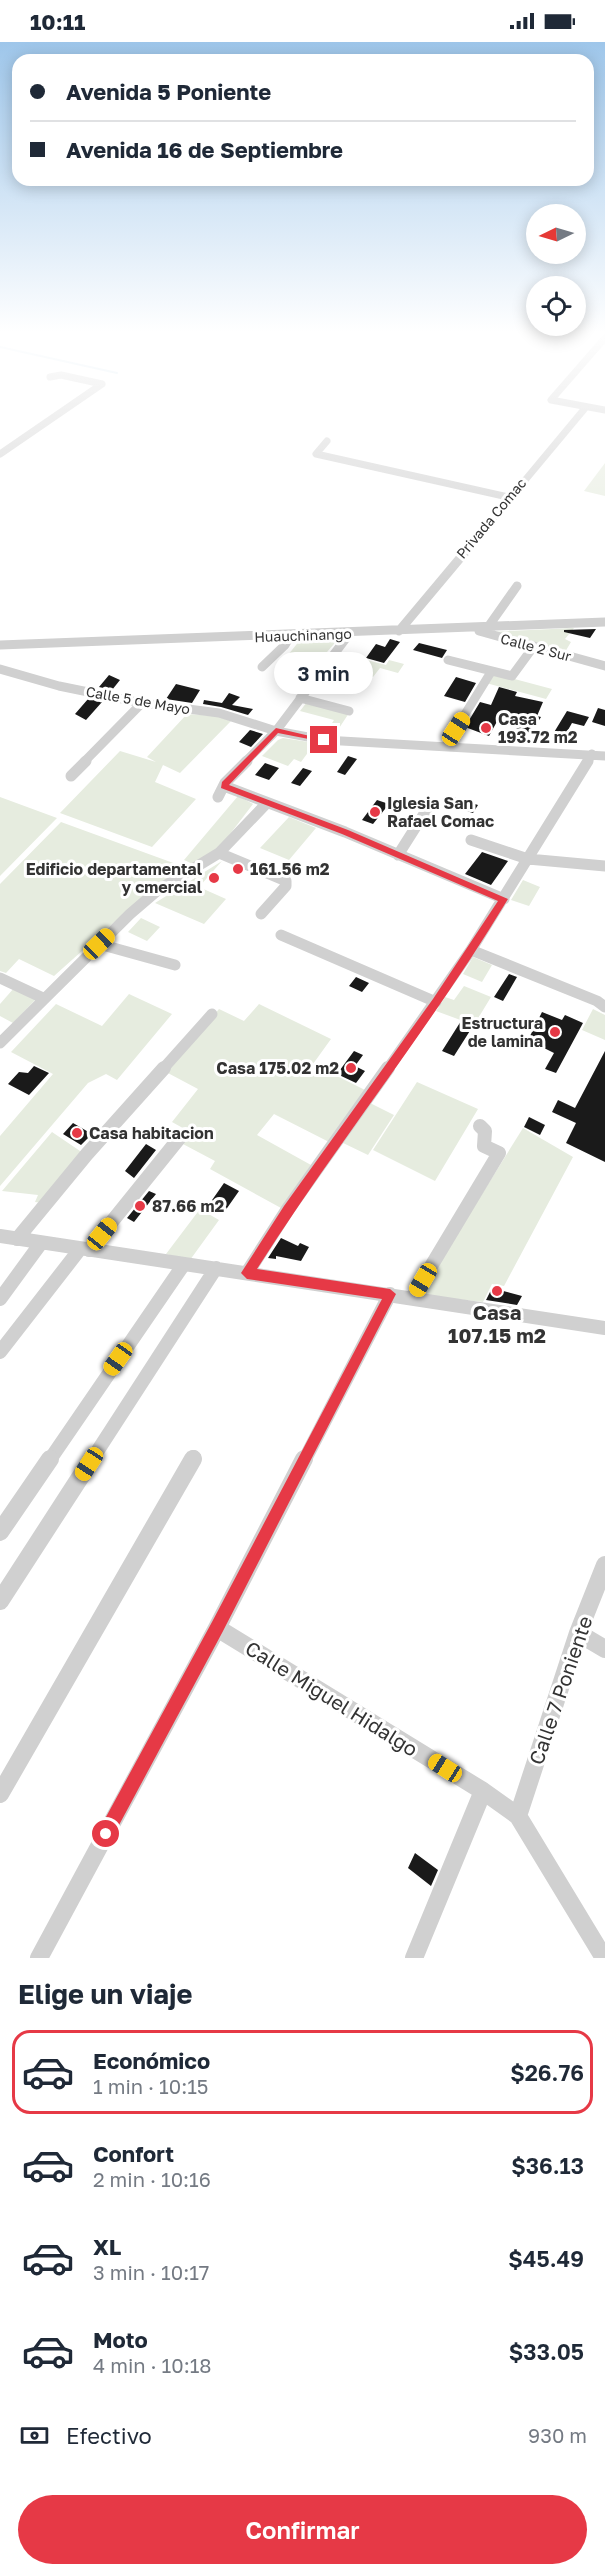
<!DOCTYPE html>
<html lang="es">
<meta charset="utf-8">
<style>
:root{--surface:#fff;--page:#f6f6f7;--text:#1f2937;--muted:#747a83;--line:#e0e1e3;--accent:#e63946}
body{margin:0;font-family:"Golos Text",sans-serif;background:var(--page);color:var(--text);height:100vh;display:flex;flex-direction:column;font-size:22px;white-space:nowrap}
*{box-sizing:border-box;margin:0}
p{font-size:20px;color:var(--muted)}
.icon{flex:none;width:33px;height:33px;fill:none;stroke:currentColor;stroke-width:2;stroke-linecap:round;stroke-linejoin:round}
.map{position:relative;height:1916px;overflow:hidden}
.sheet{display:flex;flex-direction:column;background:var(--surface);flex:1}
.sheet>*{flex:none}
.banner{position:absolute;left:12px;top:12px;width:582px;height:132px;border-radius:18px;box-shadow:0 3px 15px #0003;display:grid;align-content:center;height:132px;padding:0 18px;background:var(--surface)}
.needle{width:39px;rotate:265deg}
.fabs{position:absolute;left:526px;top:162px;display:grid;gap:12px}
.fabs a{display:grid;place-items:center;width:60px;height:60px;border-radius:50%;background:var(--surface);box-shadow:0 3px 15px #0003;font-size:30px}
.end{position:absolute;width:27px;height:27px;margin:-14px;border:8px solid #e63946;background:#fff;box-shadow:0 0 0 3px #fff}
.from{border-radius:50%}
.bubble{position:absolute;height:42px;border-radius:21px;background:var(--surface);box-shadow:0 3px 15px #0003;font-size:20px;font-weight:600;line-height:42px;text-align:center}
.car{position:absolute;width:18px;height:36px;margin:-18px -9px;border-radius:8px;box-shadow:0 0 4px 2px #0007;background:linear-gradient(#f5c518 24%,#345 0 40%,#f5c518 0 76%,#345 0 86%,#f5c518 0)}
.banner b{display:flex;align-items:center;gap:21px;height:57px;font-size:22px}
.banner b+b{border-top:2px solid var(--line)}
.banner i{width:15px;height:15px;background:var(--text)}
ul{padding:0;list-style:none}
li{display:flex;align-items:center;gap:18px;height:84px;margin:0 12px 9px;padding:0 6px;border:3px solid transparent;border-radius:18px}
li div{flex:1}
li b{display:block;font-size:22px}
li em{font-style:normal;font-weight:600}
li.on{border-color:var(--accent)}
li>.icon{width:54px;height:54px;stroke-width:1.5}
h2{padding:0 18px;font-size:27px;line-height:72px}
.pay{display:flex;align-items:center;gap:15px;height:66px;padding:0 18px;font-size:22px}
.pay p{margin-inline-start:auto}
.button{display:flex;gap:12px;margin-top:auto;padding:12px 18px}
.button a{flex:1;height:69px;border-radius:36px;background:var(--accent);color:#fff;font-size:24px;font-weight:600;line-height:69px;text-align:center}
.status{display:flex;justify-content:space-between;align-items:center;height:42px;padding:0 30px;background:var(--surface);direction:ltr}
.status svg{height:16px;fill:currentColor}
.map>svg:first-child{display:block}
.green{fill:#e6ecdf}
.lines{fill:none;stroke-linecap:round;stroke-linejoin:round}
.stream{stroke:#cfe2ee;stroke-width:2}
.building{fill:#1a1a1a}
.minor-far4{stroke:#d0d0d0;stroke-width:7}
.minor-far3{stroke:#d0d0d0;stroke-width:9}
.minor-far2{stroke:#d0d0d0;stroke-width:11}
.minor-far1{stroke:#d0d0d0;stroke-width:14}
.minor{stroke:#d0d0d0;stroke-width:18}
.route{fill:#e63946}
.poi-dot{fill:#e63946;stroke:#fff;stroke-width:2}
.labels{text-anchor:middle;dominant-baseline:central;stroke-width:6;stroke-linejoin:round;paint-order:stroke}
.far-street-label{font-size:14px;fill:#333;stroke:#fff}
.poi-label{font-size:16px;font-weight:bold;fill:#333;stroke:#fff;text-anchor:start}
.near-poi-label{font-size:20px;font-weight:bold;fill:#333;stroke:#fff}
.near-street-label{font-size:20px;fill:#333;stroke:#fff}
</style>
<div class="status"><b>10:11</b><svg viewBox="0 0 49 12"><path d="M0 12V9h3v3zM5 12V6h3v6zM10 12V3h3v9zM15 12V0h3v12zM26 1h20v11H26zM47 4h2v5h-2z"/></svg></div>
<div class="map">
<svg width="605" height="1916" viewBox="0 0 605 1916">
<rect width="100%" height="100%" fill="#fff"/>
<path class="green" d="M605 421V454L584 449Z
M574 586 565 597 571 600 565 610 488 590Z
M340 595 314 625 284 618 300 598Z
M340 611 386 623 389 618 404 622 398 631 380 626 373 635 331 623Z
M492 631 552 647 546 657 486 641Z
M307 660 349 671 332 697 323 695 334 678 300 669Z
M187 672 216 674 231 679 180 731 163 723 155 740 196 757 152 805 60 771 120 709 156 720 147 715Z
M283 696 315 701 301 720 294 717 288 724 262 714 278 698Z
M238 754 253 762 217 809 195 823 184 818Z
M0 755 57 776 0 834Z
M289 775 316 786 289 818 260 806Z
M61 780 187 826 157 842 54 934 19 917 6 931 0 929V842Z
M222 819 199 845 226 857 204 882 155 861Z
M523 838 540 845 529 864 511 858Z
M141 876 160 885 147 899 128 890Z
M473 915 492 923 482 940 463 932Z
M464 944 491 955 474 983 436 969 445 955 454 958Z
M14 946 37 956 13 981 0 974V962Z
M129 952 172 972 117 1038 106 1032 88 1041 0 1144V1094L53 1032 11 1010 56 962 102 984Z
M259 962 331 997 313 1022 367 1049 331 1101 274 1072 257 1093 311 1123 281 1166 210 1127 215 1119 181 1101 190 1090 172 1080 198 1047 166 1030 219 967 244 979Z
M593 967 605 973V998L582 988Z
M417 1040 478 1067 435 1139 373 1108Z
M368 1060 394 1073 368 1113 341 1100Z
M523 1086 573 1115 504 1244 492 1242 483 1260 419 1253Z
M52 1090 83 1111 42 1161 35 1160 38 1153 2 1149Z
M200 1167 219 1178 190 1218 166 1212Z"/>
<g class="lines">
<path class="stream" d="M0 305 117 331"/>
</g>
<path class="building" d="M596 587 590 596 564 590V588Z
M390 597 400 600 384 621 366 616 376 602 385 605Z
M419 601 447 608 442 616 413 608Z
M109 633 120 638 112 648 99 645Z
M456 635 476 641 465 660 444 654Z
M176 642 200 648 192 661 166 657Z
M499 645 517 650 515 654 543 660 537 674 541 675 531 691 516 686 519 679 500 674 489 694 465 685 480 660 491 663Z
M229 651 240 655 232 663 253 667 248 673 221 665 203 662 204 658 222 661Z
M88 657 102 660 86 678 75 672Z
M598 666 605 668V684L592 680Z
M567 669 589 675 584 684 572 681 564 695 553 692Z
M250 688 263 692 251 705 239 700Z
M348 714 357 717 345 733 337 730Z
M265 721 279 726 269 738 255 733Z
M303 726 312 729 300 744 291 741Z
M450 754 478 763 473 771 447 763Z
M377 758 389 762 373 782 362 778Z
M482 810 508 819 491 843 465 832Z
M509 932 517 935 503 959 494 955Z
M356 935 369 941 362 950 349 944Z
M542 970 562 978 565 973 583 981 556 1031 545 1027 554 1011 528 998Z
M461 979 473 984 454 1014 442 1009Z
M354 1009 363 1013 355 1024 365 1029 356 1041 337 1032Z
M605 1009V1120L566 1101 576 1081 552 1070 558 1058 575 1066Z
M34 1024 49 1031 29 1053 8 1042 19 1030 28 1031Z
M529 1075 545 1083 540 1093 524 1085Z
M73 1081 92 1092 81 1103 63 1092Z
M146 1102 156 1108 134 1136 125 1129Z
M224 1141 239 1149 225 1169 210 1161Z
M149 1149 156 1152 134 1180 127 1176Z
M281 1196 298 1204 300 1201 309 1205 301 1219 276 1214V1217L268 1216Z
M492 1246 522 1254 517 1263 486 1258Z
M415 1811 438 1828 431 1844 408 1826Z"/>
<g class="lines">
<path class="minor-far4" d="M605 296 551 358 605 368
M50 335 61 333 102 342
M327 399 316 412 508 455
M0 412 102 342
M491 479 586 365"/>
<path class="minor-far3" d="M488 585 517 544
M399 589 492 478
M479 589 605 624
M0 603 605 580
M448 618 512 634 534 604
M262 625 285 603 291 593
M0 627 59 644 142 661 219 671 276 689 324 698 605 714
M300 656 349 669
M446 703 491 630
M84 720 142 661
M245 720 276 689 350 591
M587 720 592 712"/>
<path class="minor-far2" d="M71 734 86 719
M224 744 345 790 504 857
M218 755 225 741 247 719
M471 798 528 817 605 824
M219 811 286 839V844L261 872
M398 813 429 764
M281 893 436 960
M99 902 175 923
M471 908 597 959 605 965
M0 936 43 956
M0 1001 130 872 158 848 219 811 266 762
M162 1028 212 972
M387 1028 471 908 588 719"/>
<path class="minor-far1" d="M0 1194 605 1286
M17 1197 87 1112 164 1026
M89 1208 181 1094
M247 1231 288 1167 388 1026
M412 1256 499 1111 484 1104 485 1089 480 1084
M0 1257 41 1201
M0 1310 80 1207
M49 1419 184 1222
M91 1419 216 1226
M192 1419 194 1415
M304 1419 390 1252"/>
<path class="minor" d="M0 1490 50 1417
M0 1559 92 1417
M217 1586 483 1749 518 1774 604 1916
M578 1591 605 1607
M0 1752 193 1417
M518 1774 578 1591 605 1523
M39 1916 217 1586 304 1417
M414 1916 483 1749"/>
</g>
<linearGradient id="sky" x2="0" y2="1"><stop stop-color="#9ec6ea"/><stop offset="0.52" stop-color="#fff"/><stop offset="1" stop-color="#fff" stop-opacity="0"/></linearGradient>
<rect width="605" height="558" fill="url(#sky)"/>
<path class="route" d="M276 686 327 698 324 700 278 691 229 743 348 788 508 857C431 985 337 1101 257 1227L390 1247 396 1252 222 1591 111 1798 106 1800 100 1798 98 1792 100 1786 212 1580 382 1257 247 1237 241 1231 284 1164 433 957 498 859 342 792 221 746 222 740Z"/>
<g class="poi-dot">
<circle cx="486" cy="686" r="6"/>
<circle cx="375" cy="770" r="6"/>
<circle cx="238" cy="827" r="6"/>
<circle cx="214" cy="836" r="6"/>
<circle cx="555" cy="990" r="6"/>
<circle cx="351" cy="1026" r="6"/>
<circle cx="77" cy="1091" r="6"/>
<circle cx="140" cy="1164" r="6"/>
<circle cx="497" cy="1249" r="6"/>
</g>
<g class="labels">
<g class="far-street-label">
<text transform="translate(491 476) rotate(-50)">Privada Comac</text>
<text transform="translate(303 593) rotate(-2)">Huauchinango</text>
<text transform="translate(536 605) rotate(15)">Calle 2 Sur</text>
<text transform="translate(138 658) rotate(10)">Calle 5 de Mayo</text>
</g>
<g class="poi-label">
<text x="498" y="677">Casa<tspan x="498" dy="18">193.72 m2</tspan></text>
<text x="387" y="761">Iglesia San<tspan x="387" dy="18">Rafael Comac</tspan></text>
<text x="202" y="827" text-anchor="end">Edificio departamental<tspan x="202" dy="18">y cmercial</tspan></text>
<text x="250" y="827">161.56 m2</text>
<text x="543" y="981" text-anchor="end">Estructura<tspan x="543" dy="18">de lamina</tspan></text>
<text x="339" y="1026" text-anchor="end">Casa 175.02 m2</text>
<text x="89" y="1091">Casa habitacion</text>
<text x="152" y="1164">87.66 m2</text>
</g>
<g class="near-poi-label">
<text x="497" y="1270">Casa<tspan x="497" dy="23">107.15 m2</tspan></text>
</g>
<g class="near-street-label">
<text transform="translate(560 1648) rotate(-71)">Calle 7 Poniente</text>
<text transform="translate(332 1656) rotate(32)">Calle Miguel Hidalgo</text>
</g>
</g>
</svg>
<div class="fabs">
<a><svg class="needle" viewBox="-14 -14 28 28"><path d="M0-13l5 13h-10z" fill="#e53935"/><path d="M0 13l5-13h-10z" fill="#747a83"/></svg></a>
<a><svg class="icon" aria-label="locate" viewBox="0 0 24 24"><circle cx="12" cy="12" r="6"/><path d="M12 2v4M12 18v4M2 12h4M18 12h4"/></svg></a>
</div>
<i class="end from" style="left:106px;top:1792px"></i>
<i class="end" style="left:324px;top:698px"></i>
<div class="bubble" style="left:274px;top:610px;width:99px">3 min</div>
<i class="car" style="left:456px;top:687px;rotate:33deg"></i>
<i class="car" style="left:99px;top:902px;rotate:46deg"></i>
<i class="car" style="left:102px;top:1192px;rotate:39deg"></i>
<i class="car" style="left:423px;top:1238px;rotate:211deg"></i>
<i class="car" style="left:118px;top:1317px;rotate:215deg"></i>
<i class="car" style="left:89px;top:1422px;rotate:213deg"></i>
<i class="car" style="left:445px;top:1726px;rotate:302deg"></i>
<div class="banner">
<b><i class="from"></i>Avenida 5 Poniente</b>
<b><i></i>Avenida 16 de Septiembre</b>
</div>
</div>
<section class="sheet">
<h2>Elige un viaje</h2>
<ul>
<li class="on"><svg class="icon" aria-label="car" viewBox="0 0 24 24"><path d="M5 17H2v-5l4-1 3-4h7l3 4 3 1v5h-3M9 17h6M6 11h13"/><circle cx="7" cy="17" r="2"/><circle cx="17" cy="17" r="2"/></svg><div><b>Económico</b><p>1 min · 10:15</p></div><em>$26.76</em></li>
<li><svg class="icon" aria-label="car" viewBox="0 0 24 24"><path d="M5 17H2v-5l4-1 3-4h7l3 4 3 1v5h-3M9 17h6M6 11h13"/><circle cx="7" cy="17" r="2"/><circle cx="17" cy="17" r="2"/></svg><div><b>Confort</b><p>2 min · 10:16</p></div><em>$36.13</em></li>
<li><svg class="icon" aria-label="car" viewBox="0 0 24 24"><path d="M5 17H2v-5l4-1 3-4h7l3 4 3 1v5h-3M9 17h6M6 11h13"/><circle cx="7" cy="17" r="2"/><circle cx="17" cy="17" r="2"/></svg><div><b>XL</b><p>3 min · 10:17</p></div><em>$45.49</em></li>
<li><svg class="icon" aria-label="car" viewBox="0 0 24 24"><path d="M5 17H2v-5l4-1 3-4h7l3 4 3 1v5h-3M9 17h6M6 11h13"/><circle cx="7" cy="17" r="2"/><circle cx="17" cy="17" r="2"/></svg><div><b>Moto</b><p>4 min · 10:18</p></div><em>$33.05</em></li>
</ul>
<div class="pay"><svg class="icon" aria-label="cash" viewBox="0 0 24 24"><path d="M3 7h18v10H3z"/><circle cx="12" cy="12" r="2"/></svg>Efectivo<p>930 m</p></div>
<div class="button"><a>Confirmar</a></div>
</section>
